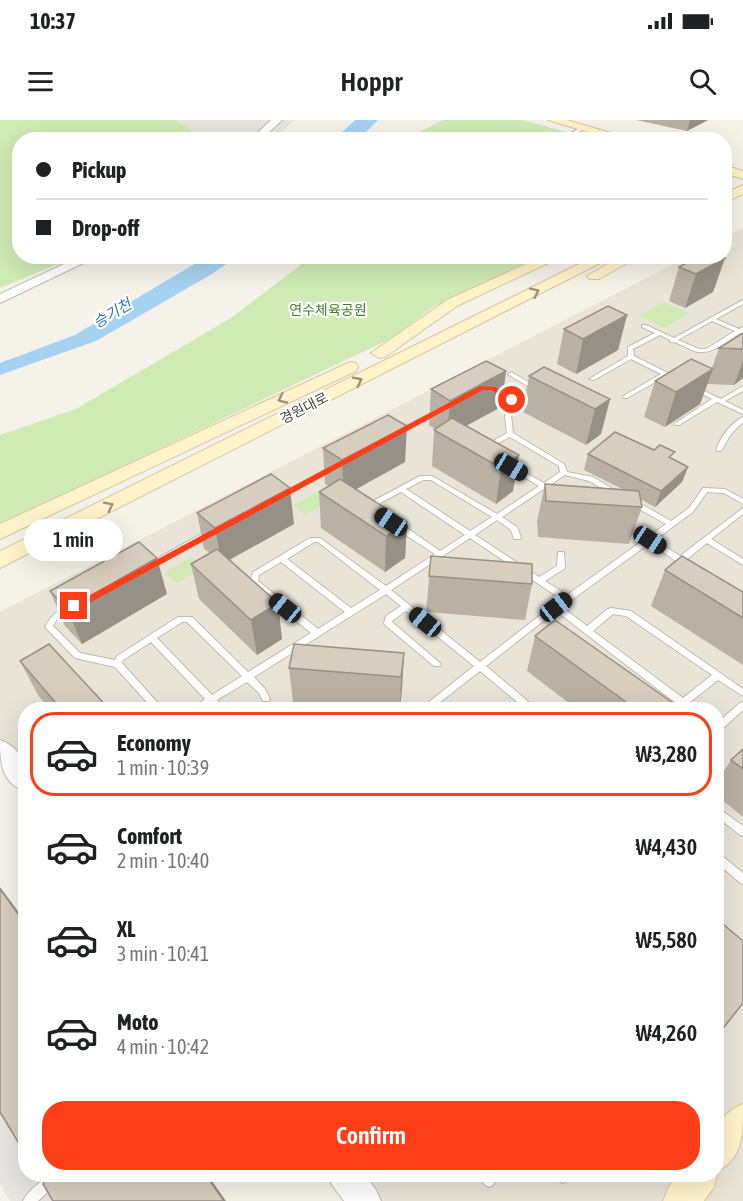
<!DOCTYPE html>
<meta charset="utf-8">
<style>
:root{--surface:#fff;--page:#f6f6f6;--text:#202124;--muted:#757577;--line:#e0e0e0;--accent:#fe3e19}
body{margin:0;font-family:"Asap Condensed","Noto Sans KR",sans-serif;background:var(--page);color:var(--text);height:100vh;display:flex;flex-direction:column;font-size:22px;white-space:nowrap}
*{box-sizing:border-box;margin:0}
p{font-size:20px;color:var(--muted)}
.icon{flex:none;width:33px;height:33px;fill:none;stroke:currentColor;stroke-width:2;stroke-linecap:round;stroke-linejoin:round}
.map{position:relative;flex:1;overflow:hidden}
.drawer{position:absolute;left:18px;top:582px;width:706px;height:480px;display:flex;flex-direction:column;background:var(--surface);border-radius:24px;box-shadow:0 6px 24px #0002}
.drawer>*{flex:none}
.guide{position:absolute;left:12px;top:12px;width:720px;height:132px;border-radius:24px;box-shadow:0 6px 24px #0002;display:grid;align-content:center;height:132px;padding:0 24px;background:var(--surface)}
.end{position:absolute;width:27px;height:27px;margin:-14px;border:8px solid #fe3e19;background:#fff;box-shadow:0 0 0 3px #fff}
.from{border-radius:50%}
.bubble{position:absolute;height:42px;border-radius:21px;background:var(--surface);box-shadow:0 6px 24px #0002;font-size:20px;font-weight:600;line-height:42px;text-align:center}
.car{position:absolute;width:18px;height:36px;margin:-18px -9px;border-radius:8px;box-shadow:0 0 4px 2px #0007;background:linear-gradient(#222 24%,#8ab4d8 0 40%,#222 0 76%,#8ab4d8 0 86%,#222 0)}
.guide b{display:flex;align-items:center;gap:21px;height:57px;font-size:22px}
.guide b+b{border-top:2px solid var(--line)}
.guide i{width:15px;height:15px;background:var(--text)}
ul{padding:10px 0 0;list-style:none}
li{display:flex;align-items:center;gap:18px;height:84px;margin:0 12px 9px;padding:0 12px;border:3px solid transparent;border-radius:24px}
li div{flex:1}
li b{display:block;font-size:22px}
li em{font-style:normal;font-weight:600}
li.on{border-color:var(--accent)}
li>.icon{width:54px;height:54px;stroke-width:1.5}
.action{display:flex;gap:12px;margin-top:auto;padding:12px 24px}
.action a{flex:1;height:69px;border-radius:24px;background:var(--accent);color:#fff;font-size:24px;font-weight:600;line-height:69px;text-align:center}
.status{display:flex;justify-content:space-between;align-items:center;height:42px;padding:0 30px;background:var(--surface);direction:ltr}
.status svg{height:16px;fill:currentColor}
header{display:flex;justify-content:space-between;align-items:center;height:78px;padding:0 24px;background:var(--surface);font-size:27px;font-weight:600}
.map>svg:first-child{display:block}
.residential{fill:#e9e4d8}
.industrial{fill:#e8e4df}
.green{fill:#d0eab3}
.parking{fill:#e7e5e2}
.water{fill:#a6d2f2}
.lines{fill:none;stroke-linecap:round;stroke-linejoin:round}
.service-casing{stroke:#c1baac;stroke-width:2}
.tertiary-casing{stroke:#c1baac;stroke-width:2}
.secondary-casing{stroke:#d6c79a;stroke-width:2}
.service{fill:#fff;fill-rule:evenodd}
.tertiary{fill:#fff;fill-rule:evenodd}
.secondary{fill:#fff3cb;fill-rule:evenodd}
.wall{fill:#b9b1a4}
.shaded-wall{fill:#969086}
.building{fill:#d7cebf;stroke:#969086;stroke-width:1.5}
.oneway{stroke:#9b927a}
.route{fill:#fe3e19}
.labels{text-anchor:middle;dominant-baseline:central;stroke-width:4.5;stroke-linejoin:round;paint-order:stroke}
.far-park-label{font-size:14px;fill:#487e29;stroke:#fff}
.far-street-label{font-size:14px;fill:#4a4338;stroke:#fff}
.far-water-label{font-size:15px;font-style:italic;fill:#2c78b1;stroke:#fff}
</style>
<div class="status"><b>10:37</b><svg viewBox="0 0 49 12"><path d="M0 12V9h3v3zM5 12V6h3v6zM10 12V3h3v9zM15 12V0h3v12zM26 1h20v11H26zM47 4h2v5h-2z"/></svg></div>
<header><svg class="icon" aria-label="menu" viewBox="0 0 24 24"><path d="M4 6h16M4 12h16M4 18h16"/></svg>Hoppr<svg class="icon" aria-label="search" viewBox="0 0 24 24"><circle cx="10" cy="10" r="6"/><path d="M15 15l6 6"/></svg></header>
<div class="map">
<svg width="743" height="1081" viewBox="0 0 743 1081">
<rect width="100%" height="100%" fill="#f5f2ea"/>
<path class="residential" d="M743 108V1081H365L343 1055 717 1054V590H26L25 662 0 630V492L687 137 724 136 725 117Z"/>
<path class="industrial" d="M177 0H294L276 17 196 13Z"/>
<path class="green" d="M0 0H177L196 13 247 15 242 20H20V136L75 137 0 168Z
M443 0H523L591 19 412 20 415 14Z
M311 137H541L433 187 390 219 0 405V315L76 289 231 198Z
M664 182 689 193 665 208 639 196Z
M317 372 329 382 305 395 293 385Z
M192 437 204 448 176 463 165 452Z"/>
<path class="parking" d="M25 930 26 1054 90 1055 62 1081H10L0 1064V952Z"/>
<path class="water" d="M355 0H378L359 19H335Z
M208 136 236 137 212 154 96 221 0 255V243L75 215Z"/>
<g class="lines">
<defs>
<path id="service" d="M582 7 585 8 564 20H558Z
M743 180V184L716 199 739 209 743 207V215L740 213C726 222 709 238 692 230 685 227 678 222 670 222V220L660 215 633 229 634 236 678 258V260H674L666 256 627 278H623V276L661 254 631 239 594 260 589 259 628 236V227L655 213 642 207V205H646L674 218ZM712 201 735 211 706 229H699L678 220Z
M511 252 539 268 515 281 511 295 513 313 564 344 567 352 593 357 619 373 618 375H614L589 361 565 355 502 397 517 407 521 417 520 419H514L511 410 497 400 475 415 539 457 557 446 558 432H564L565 447 564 449 545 461 567 475 666 404 630 384V380H634L671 401 689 388 703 368 725 369 743 379V384L724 373 707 372 693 392 655 420 680 436 743 388V394L711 419 743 439V445L707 423 686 440 691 444 687 447 677 442 650 423 562 487 587 506 608 489 611 488 631 491 743 569V576L718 560 689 583 696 590H685L556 491 486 546 538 590H527L480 551 430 590H419L474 546 406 491 393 500 392 502 441 544 440 546H434L385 505 384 503 386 496 401 486 386 474 254 557 265 569 270 579 269 581H263L259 573 247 562 217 580 225 590H215L210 585 203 590H191L205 579 151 522 123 540 122 543 164 590H154L115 547 75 538 45 507C51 496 59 487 73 487L74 489 73 491 57 499 53 506 80 533 115 540 117 536 178 497H192L248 552 311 513 251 464 250 462 253 452 310 418H320L386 466 435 434 395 408 394 406 395 404H401L440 431 465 415 401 372 380 383 379 390 381 392 377 394 371 391 375 380 420 356H432L497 394 539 366 506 346V344H510L544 363 560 352 559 346 510 317 486 329 483 327 507 313 505 295 509 281 493 271V269H497L512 278 531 268 509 255 508 254ZM423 360H431L492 397 470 411 406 369ZM470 418 561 479 480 542 391 470ZM314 422H318L380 470 351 488 287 439ZM281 442 345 492 318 509 258 461 259 455ZM613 494 626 496 712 555 683 578 593 511ZM182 502H187L242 556 212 575 157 518Z
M743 266V271L725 281 743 290V294L717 282 679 305H675L674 304 712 279 694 270V268H698L721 279Z
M437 290 439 291V293L400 313 398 314 395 312Z
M743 297V302L731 314 721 331H717L716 330C721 316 730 304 743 297Z
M334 345 337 347 336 348 284 377H282L279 375Z
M207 411H213L214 413 153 448H147L146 446 147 444Z
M743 582V590L720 611 717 612V603L740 583Z
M717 687 743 706V716L740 715 717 697Z
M717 732 720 734 743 753V764L739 762 717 743Z
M477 1054H492L495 1061 493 1065 489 1067 485 1065Z
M550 1054H571L567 1061 563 1063 552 1058Z
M49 1057 53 1059 55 1063 53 1067 38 1081H23C27 1072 40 1061 49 1057Z"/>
<path id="tertiary" d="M271 0H282L261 20H250Z
M81 136H98L0 183V174Z
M0 620C25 629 26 650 26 672 1 663 0 642 0 620Z
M327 1054H364L376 1070 381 1081H344L332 1065Z"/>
<path id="secondary" d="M548 0H567L634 20H614Z
M724 45 743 51V59L724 53Z
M743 65V74L724 83V74Z
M543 136H563L457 186 385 237 379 238 371 233 447 180Z
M595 136H614L0 448V431Z
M620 136H639L599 159H589L587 156Z
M350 242 356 243 358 247 356 251 0 419V404Z
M743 984C743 1013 743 1038 718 1051L714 1067 704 1081H663L668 1068 678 1054H717C717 1023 709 998 743 984Z"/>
</defs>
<use href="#service" class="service-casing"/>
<use href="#tertiary" class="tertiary-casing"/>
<use href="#secondary" class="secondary-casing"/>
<use href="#service" class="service"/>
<use href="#tertiary" class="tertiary"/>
<use href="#secondary" class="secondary"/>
</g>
<path class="wall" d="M636 0H708L687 11Z
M725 138 713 172 685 188 669 181 679 147Z
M627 195 618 230 576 254 557 244 564 209Z
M743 213V258L734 265 707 264 700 284 665 307 644 297 655 261 712 248 719 228Z
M506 251 501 287 466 306 519 335 513 371 496 384 432 346 434 310 435 309 429 305 431 269Z
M529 256 610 279 601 314 586 325 523 292Z
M323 328 405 342 356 369 407 402 405 438 385 452 321 408 319 372 329 366 325 364Z
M588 334 672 339 688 347 682 362 655 387 640 379 642 387 629 424 538 417 537 401 545 364 622 369 584 350Z
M197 393 294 404 229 440 282 519 257 535 199 479 191 444 210 433 204 429Z
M431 436 532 464 525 500 426 492Z
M665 450 743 472V545L651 486Z
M50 471 167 474 82 524 65 506Z
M535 516 683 590H578L527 551Z
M404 533 402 568 400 590H375L293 582 289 548Z
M20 541 110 590H50L38 575Z
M743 629V697L717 676V662L731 640Z"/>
<path class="shaded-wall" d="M690 0H708L687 11Z
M725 138 713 172 685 188 696 154Z
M627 195 618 230 576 254 583 219Z
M743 241V258L734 265Z
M713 249 700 284 665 307 676 272Z
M506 251 501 287 447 316 450 281Z
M610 279 601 314 586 325 595 289Z
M407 306 405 342 344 376 342 340Z
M519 335 513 371 496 384 501 348Z
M688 347 682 362 655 387 661 371Z
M290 368 294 404 222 444 215 408Z
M407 402 405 438 385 452 386 416Z
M157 438 167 474 82 524 67 489Z
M278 483 282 519 257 535 251 500Z
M404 533 402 568 400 590 401 557Z
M0 767 26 802V805L0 769Z
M205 1054H207L226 1081H224Z"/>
<path class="building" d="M699 136H720L725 138 696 154 679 147Z
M608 186 627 195 583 219 564 209Z
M743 213V229L719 228Z
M691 239 713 249 676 272 655 261Z
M486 241 506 251 450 281 431 269Z
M544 247 610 279 595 289 529 256Z
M388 295 407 306 342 340 323 328Z
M452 298 519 335 501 348 434 310Z
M615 312 654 330 660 325 675 332 669 337 688 347 661 371 588 334Z
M271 354 290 368 215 408 197 393Z
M340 359 407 402 386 416 319 372Z
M545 364 639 371 642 387 546 381Z
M139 422 157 438 67 489 50 471Z
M217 429 278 483 251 500 191 444Z
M431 436 532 444V464L429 456Z
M682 436 743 472V498L665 450Z
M555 500 683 590H637L535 516Z
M49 524 110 590H62L20 541Z
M294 524 404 533 401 557 289 548Z
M743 629V649L731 640Z
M0 769 26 805V1035L0 992Z
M717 799 743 821V883L717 916Z
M44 1054H205L224 1081H53L43 1064 46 1059Z"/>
<defs><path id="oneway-chevron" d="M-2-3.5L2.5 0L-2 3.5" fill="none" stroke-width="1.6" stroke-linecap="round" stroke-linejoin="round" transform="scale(1.5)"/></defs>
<g class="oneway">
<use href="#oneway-chevron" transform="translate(535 172) rotate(-26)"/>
<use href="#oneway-chevron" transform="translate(358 261) rotate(-27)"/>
<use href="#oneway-chevron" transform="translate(282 279) rotate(155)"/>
<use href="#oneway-chevron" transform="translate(109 386) rotate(-27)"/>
</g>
<path class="route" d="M480 266 495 267 515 280 509 281 491 270H483L78 489 74 490 70 486Z"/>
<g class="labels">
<g class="far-park-label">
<text x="328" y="190">연수체육공원</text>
</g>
<g class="far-street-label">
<text transform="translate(304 288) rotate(-27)">경원대로</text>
</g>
<g class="far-water-label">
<text transform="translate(112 193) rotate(-31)">승기천</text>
</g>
</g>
</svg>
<i class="end from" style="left:512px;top:280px"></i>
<i class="end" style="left:74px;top:486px"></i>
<div class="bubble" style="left:24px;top:399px;width:99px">1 min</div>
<i class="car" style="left:511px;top:347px;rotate:121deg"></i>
<i class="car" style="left:391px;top:402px;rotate:304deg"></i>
<i class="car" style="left:650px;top:420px;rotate:123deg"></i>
<i class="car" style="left:556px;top:487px;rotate:52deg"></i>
<i class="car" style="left:285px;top:488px;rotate:309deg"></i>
<i class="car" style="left:425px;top:502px;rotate:309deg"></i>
<div class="guide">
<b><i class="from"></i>Pickup</b>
<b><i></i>Drop-off</b>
</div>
<section class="drawer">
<ul>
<li class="on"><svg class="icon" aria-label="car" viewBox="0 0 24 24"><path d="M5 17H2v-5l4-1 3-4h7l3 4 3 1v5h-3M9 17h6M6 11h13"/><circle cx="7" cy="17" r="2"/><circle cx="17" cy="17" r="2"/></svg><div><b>Economy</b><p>1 min · 10:39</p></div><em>₩3,280</em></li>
<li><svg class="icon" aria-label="car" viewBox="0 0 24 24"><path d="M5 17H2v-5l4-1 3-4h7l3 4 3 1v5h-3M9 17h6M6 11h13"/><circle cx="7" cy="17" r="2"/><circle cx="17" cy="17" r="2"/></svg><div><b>Comfort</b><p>2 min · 10:40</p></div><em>₩4,430</em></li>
<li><svg class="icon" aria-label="car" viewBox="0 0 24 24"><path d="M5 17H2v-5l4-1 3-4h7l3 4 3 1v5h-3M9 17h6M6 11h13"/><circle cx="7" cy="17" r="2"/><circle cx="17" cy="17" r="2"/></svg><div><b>XL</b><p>3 min · 10:41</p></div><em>₩5,580</em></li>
<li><svg class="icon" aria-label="car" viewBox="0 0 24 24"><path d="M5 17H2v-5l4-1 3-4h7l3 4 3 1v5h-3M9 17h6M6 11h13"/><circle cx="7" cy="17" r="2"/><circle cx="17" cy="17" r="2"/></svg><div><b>Moto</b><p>4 min · 10:42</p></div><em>₩4,260</em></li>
</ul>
<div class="action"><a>Confirm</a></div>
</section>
</div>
